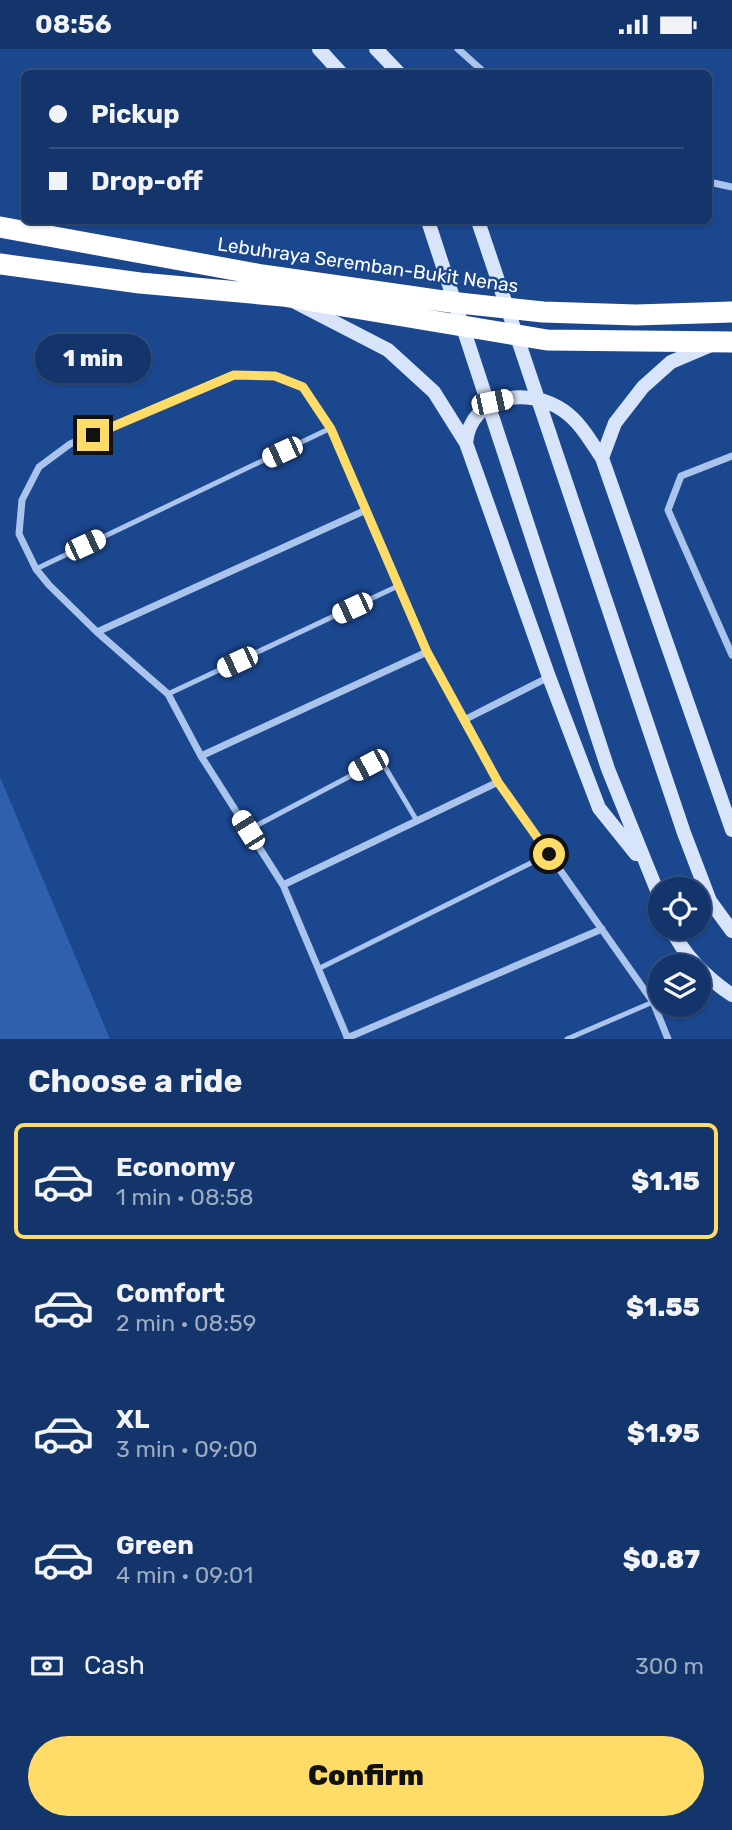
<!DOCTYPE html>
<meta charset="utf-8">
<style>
:root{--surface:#14356b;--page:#1d3d71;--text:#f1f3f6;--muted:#9dabc1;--line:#33507e;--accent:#ffdc67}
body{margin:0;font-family:Rubik,sans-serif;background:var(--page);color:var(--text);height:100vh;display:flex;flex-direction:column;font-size:26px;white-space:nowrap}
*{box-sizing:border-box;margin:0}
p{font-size:23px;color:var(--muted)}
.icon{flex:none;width:38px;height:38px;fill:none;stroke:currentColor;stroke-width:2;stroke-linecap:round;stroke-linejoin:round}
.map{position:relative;height:990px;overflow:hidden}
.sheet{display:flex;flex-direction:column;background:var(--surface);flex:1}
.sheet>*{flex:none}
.banner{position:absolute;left:21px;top:21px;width:691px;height:154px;border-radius:10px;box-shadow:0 2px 5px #0004,0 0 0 2px var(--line);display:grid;align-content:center;height:154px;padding:0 28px;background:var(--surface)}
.fabs{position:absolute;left:648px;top:828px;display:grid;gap:14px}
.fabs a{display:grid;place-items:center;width:63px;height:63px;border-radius:50%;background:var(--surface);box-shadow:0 2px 5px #0004,0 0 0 2px var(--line);font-size:35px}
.end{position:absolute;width:32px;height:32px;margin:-16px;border:9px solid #ffdc67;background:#111;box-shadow:0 0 0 4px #111}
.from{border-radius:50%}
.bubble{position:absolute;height:49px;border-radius:24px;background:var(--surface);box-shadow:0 2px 5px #0004,0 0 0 2px var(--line);font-size:23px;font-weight:800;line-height:49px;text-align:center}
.car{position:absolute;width:21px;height:42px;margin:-21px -10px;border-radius:9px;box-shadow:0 0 5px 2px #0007;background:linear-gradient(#fff 24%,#345 0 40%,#fff 0 76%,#345 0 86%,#fff 0)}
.banner b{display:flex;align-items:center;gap:24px;height:66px;font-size:26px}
.banner b+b{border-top:2px solid var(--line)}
.banner i{width:18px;height:18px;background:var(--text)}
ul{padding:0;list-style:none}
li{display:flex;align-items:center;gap:21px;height:116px;margin:0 14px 10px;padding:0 14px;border:4px solid transparent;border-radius:10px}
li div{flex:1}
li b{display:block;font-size:26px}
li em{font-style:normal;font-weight:800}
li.selected{border-color:var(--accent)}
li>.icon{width:63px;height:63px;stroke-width:1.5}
h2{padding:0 28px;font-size:32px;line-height:84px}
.pay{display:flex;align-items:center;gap:18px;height:77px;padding:0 28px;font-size:26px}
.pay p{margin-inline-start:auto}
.button{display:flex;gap:14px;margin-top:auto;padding:14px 28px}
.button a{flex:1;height:80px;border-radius:42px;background:var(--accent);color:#111;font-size:28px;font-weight:800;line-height:80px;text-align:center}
.status{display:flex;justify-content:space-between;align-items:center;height:49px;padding:0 35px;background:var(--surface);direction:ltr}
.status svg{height:19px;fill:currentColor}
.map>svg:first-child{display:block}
.green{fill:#2e60ad}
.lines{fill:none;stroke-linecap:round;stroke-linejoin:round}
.lane{stroke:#aac4ee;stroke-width:5}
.street{stroke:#aac4ee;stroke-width:7}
.secondary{stroke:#d7e4fa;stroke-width:14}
.highway{stroke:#fff;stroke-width:21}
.route{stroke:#ffdc67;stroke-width:9}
.labels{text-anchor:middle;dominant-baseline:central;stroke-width:5;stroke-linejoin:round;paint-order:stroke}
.street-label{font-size:19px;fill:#fff;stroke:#1b478f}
</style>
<div class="status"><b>08:56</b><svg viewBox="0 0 49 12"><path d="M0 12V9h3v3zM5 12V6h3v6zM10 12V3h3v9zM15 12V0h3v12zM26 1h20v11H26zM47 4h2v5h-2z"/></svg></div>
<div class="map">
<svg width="732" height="990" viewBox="0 0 732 990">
<rect width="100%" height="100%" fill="#1b478f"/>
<path class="green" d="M0 728 110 990H0Z"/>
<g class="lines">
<path class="lane" d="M36 520 331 379
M168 645 398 537
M248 781 375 714H381L385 718 417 772
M318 920 549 805
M567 990 653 953"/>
<path class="street" d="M458 0 485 24
M709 133 732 138
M732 407 681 427 668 461 732 606
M97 583 366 461
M464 671 549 628
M201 707 427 603
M283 836 498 733
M347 989 602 880
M348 990 283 836 201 707 168 645 97 583 49 536 36 520 19 485 22 451 39 418 70 395 234 326 275 327 303 338 331 379 427 603 498 733 653 953 668 990"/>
<path class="secondary" d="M319 0 341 24
M376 0 399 24
M428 172 608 720 660 849
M478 172 684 784 710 852 732 882
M297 254 388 301 434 343 466 394 549 628 599 759 636 805
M711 296 671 313 643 338 615 374 602 409 732 781
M466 394C471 345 529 337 564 362 581 374 591 393 602 409
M671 878C682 905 708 930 732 946"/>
<path class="highway" d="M0 178 262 226 450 253 543 263 636 266 732 263
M0 215 140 234 283 247 547 291 732 293"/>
</g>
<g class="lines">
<path class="route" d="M93 386 234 326 275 327 303 338 331 380 427 603 498 733 549 805"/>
</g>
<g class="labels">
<g class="street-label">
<text transform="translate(368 216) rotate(8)">Lebuhraya Seremban-Bukit Nenas</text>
</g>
</g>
</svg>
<div class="fabs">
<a><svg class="icon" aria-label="locate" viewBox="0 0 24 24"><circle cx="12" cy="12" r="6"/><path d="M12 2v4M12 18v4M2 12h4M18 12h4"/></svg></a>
<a><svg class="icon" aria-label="layers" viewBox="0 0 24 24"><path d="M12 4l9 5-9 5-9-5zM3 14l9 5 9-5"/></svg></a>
</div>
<i class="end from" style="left:549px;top:805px"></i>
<i class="end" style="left:93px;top:386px"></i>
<div class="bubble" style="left:35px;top:285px;width:116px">1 min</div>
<i class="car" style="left:492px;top:353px;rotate:78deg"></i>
<i class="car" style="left:282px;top:403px;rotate:245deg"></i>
<i class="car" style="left:85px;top:496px;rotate:65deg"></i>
<i class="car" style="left:352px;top:559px;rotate:245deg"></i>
<i class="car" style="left:237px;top:613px;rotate:245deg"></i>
<i class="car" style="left:368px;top:716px;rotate:242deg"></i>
<i class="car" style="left:248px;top:781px;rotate:328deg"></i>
<div class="banner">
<b><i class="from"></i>Pickup</b>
<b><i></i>Drop-off</b>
</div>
</div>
<section class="sheet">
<h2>Choose a ride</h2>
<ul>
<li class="selected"><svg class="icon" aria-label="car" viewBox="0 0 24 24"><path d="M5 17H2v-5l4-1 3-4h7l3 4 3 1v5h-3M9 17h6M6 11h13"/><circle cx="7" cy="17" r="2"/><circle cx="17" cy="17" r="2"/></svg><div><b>Economy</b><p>1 min · 08:58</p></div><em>$1.15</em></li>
<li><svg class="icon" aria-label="car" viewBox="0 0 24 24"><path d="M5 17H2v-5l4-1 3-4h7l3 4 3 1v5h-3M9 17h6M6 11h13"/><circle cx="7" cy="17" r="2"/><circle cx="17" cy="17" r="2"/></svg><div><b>Comfort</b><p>2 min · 08:59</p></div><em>$1.55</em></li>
<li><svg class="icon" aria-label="car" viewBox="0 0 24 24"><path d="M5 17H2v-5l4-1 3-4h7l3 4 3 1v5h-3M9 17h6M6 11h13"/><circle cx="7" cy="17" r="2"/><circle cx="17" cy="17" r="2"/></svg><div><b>XL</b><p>3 min · 09:00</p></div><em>$1.95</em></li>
<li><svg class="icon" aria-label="car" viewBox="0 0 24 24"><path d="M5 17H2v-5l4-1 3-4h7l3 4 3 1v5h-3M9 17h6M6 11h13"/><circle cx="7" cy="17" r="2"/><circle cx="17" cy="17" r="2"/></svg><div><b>Green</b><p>4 min · 09:01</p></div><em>$0.87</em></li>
</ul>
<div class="pay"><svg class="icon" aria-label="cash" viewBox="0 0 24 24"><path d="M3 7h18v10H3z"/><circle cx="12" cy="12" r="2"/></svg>Cash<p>300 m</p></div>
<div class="button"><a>Confirm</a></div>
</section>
